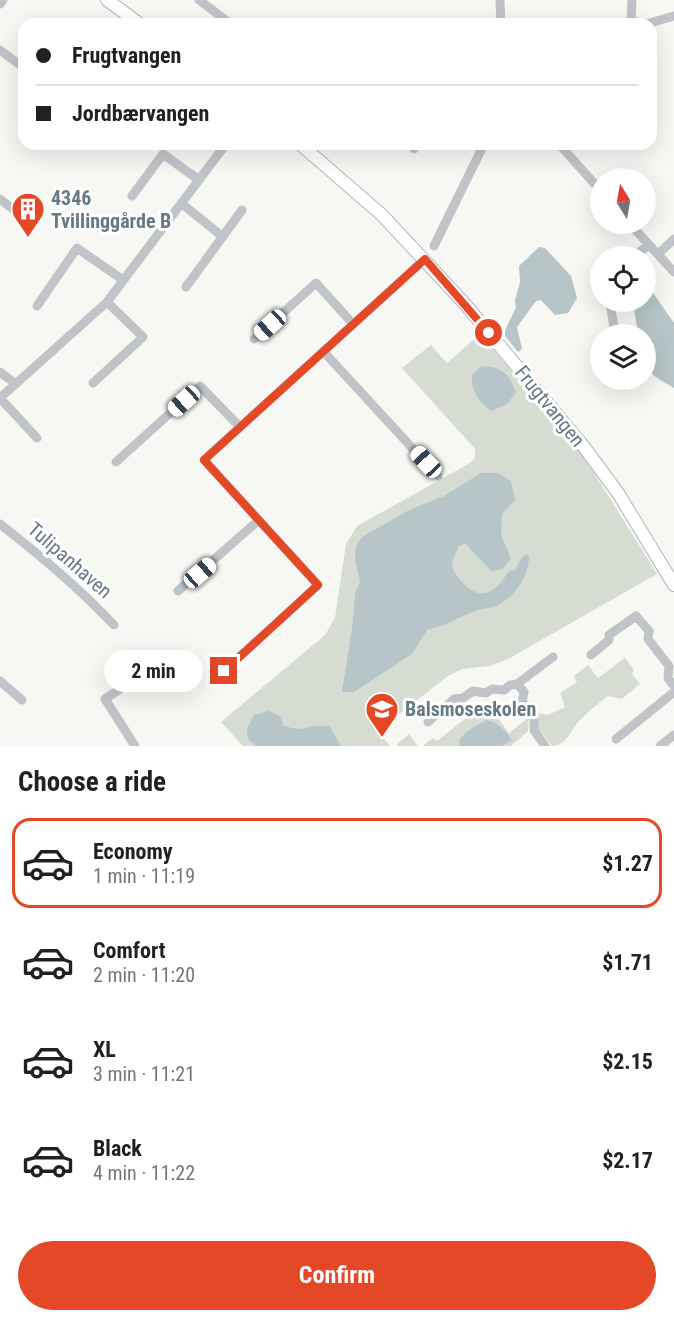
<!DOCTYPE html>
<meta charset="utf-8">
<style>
:root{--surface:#fff;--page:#f6f6f6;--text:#202124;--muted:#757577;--line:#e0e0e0;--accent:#e44827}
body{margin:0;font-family:"Roboto Condensed",sans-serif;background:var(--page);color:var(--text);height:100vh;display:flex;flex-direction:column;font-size:22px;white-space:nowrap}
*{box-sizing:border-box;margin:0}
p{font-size:20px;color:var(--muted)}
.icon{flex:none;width:33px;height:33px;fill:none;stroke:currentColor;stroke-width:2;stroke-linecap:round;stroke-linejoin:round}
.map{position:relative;height:746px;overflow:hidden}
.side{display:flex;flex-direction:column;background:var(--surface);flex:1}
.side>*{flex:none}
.banner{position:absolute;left:18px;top:18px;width:639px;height:132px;border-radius:18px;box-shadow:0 6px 24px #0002;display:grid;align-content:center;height:132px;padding:0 18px;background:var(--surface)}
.needle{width:39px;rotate:349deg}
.tools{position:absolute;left:590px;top:168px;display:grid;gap:12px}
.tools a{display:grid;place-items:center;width:66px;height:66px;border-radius:50%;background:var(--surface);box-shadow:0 6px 24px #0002;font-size:30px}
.end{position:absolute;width:27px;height:27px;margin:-14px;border:8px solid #e44827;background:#fff;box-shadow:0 0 0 3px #fff}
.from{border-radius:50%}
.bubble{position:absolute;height:42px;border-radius:21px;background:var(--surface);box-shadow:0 6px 24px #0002;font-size:20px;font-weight:700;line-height:42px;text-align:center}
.car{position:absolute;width:18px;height:36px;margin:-18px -9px;border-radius:8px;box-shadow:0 0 4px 2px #0007;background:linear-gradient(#fff 24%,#345 0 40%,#fff 0 76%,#345 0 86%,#fff 0)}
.banner b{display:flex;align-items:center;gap:21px;height:57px;font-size:22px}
.banner b+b{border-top:2px solid var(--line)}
.banner i{width:15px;height:15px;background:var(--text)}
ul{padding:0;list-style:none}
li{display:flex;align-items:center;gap:18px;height:90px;margin:0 12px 9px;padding:0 6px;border:3px solid transparent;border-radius:18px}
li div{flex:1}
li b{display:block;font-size:22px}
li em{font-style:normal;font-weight:700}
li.on{border-color:var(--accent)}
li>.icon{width:54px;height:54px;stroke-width:1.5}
h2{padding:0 18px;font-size:27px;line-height:72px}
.action{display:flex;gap:12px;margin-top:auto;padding:12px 18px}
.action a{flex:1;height:69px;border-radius:36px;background:var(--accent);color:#fff;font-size:24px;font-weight:700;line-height:69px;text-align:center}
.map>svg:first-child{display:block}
.green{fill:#d7dcd3}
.water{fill:#b7c5c8}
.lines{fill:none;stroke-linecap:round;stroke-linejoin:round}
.secondary-casing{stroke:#b2b8bc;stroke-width:14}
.street{stroke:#c0c4c8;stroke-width:9}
.secondary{stroke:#fff;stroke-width:12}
.route{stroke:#e44827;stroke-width:8}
.labels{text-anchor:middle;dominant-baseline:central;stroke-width:6;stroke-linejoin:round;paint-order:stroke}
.poi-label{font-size:20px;font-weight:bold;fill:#667985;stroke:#fff;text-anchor:start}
.street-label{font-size:20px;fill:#667985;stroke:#fff}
</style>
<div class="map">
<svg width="674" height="746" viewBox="0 0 674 746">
<rect width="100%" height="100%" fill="#f7f7f4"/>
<path class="green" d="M480 334 581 452 657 574 508 659 490 666 462 669 448 676 384 726 379 733 390 746H243L221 722 325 635 335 618 346 544 357 526 470 463 475 458V449L402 368 431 345 447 363Z
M625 658 634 670 632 674 640 684 622 699 608 696C599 703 590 710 582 718 572 727 568 745 552 746L538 728V713L548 715 565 707 560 693 577 682 574 676 588 665 598 678Z
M486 710 494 719 497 717 509 733 529 717 528 731 511 746H423L433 738 437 741 471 714 476 718Z
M409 734 418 746H398L397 744Z"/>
<path class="water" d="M539 247 545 248 571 276 577 298 568 313 555 315 541 300 536 301 517 327 522 349 518 352 505 336V331L516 307 515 300 520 282 519 266Z
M645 289 651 290 674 323V388C642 370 645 370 645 334H638L633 302H645Z
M481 366C503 367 509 373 516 393L507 404 491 411C478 400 471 392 472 375Z
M481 473H498L511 481 515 500 502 514 501 535 511 559 502 569 491 571 465 543 459 546C457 551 452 559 452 564 452 570 457 576 461 581 481 603 495 593 509 571L515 570 522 557 527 554 529 556C529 577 514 599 493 607 487 609 481 608 475 611 458 618 445 626 427 630L412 654 354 692H342L353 621 355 594 360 582 355 559 356 546 362 537 411 509 444 496Z
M269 711 280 716 283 725C305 735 310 721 330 727L341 746H256L248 739 247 729 254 715Z
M486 720C497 721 506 731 512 740L502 746H460L459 741C469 727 473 729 486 720Z"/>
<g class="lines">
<defs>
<path id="secondary" d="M107 0 140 24
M300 144 382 215 465 304 584 447 618 493 674 585"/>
</defs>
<use href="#secondary" class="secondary-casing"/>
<path class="street" d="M199 0 231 24
M500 0 501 24
M0 4 3 0
M631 20 632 0
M470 24 501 23
M622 24 631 20 643 24
M646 24 674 16
M0 50 24 68
M414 144V149
M559 144 600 190
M132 196 163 154 199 180
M0 199 23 217
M181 203 223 237
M630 224 674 272
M434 246 484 144
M658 254 674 239
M634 256 649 245
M186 287 242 210
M610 302 615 334
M37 306 77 248 123 280
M254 339 316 283 353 324
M323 351 438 476
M0 372 16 384
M623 380 624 386
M93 383 143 337 107 302
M37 438 0 398 107 302 226 144
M116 462 200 386 240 427
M0 524C40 555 79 588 114 625
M178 591 259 520
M591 655 609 640V635L636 616 649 631 648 639 669 666 668 678 674 686
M224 671 318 585 204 460 425 259
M0 681 22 700
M517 684 524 692 522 701 534 716V730L545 746
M428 722 454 699 463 698 473 691 486 693 492 689 504 690 510 685 517 684 553 657
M616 739 674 692
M135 746 105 699 137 678
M660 746 674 735"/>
<use href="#secondary" class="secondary"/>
</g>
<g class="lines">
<path class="route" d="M224 671 318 585 204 460 425 259 489 333"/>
</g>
<defs>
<symbol id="building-pin" viewBox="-11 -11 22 30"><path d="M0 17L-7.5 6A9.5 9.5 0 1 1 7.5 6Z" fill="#e44827" stroke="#fff"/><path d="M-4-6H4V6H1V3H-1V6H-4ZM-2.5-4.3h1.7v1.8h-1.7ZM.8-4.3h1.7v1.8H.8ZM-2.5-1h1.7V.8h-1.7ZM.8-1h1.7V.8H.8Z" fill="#fff"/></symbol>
<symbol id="school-pin" viewBox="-11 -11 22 30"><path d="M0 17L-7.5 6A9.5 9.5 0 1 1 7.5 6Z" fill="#e44827" stroke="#fff"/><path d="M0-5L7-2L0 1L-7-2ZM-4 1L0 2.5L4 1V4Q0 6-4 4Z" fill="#fff"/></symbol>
</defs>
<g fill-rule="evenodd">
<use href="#building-pin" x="9" y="190" width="38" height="52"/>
<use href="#school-pin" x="363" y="690" width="38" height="52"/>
</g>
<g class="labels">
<g class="poi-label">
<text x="51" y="198">4346<tspan x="51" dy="23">Tvillinggårde B</tspan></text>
<text x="405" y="709">Balsmoseskolen</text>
</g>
<g class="street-label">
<text transform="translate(550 406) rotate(51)">Frugtvangen</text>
<text transform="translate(70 560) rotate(41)">Tulipanhaven</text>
</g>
</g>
</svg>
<div class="tools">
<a><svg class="needle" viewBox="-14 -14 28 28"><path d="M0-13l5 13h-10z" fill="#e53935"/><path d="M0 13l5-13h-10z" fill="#757577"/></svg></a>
<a><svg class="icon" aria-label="locate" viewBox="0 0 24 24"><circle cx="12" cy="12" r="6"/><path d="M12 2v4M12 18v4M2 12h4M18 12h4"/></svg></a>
<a><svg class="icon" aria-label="layers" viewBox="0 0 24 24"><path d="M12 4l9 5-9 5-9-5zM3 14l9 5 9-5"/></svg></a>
</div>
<i class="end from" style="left:489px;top:333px"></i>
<i class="end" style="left:224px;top:671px"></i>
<div class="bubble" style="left:104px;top:650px;width:99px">2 min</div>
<i class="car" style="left:270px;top:325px;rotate:228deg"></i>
<i class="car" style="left:184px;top:401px;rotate:228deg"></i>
<i class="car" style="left:426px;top:462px;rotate:317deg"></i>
<i class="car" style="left:200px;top:573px;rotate:49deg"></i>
<div class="banner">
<b><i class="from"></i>Frugtvangen</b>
<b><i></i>Jordbærvangen</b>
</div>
</div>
<section class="side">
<h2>Choose a ride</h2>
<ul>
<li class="on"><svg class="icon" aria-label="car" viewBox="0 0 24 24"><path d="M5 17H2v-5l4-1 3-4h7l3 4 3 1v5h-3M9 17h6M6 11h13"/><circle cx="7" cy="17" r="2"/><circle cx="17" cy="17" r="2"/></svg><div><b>Economy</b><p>1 min · 11:19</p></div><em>$1.27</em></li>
<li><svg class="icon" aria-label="car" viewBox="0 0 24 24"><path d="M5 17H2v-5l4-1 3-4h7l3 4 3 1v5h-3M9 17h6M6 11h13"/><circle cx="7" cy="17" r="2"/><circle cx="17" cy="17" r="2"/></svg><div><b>Comfort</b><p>2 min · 11:20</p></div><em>$1.71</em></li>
<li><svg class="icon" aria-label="car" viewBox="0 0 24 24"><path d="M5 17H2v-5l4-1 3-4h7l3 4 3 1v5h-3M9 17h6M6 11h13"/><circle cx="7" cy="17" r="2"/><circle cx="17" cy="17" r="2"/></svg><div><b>XL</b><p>3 min · 11:21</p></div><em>$2.15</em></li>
<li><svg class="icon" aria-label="car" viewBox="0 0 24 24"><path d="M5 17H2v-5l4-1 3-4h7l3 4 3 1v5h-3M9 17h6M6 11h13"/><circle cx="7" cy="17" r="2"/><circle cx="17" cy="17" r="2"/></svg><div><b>Black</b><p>4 min · 11:22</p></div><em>$2.17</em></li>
</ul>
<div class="action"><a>Confirm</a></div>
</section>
